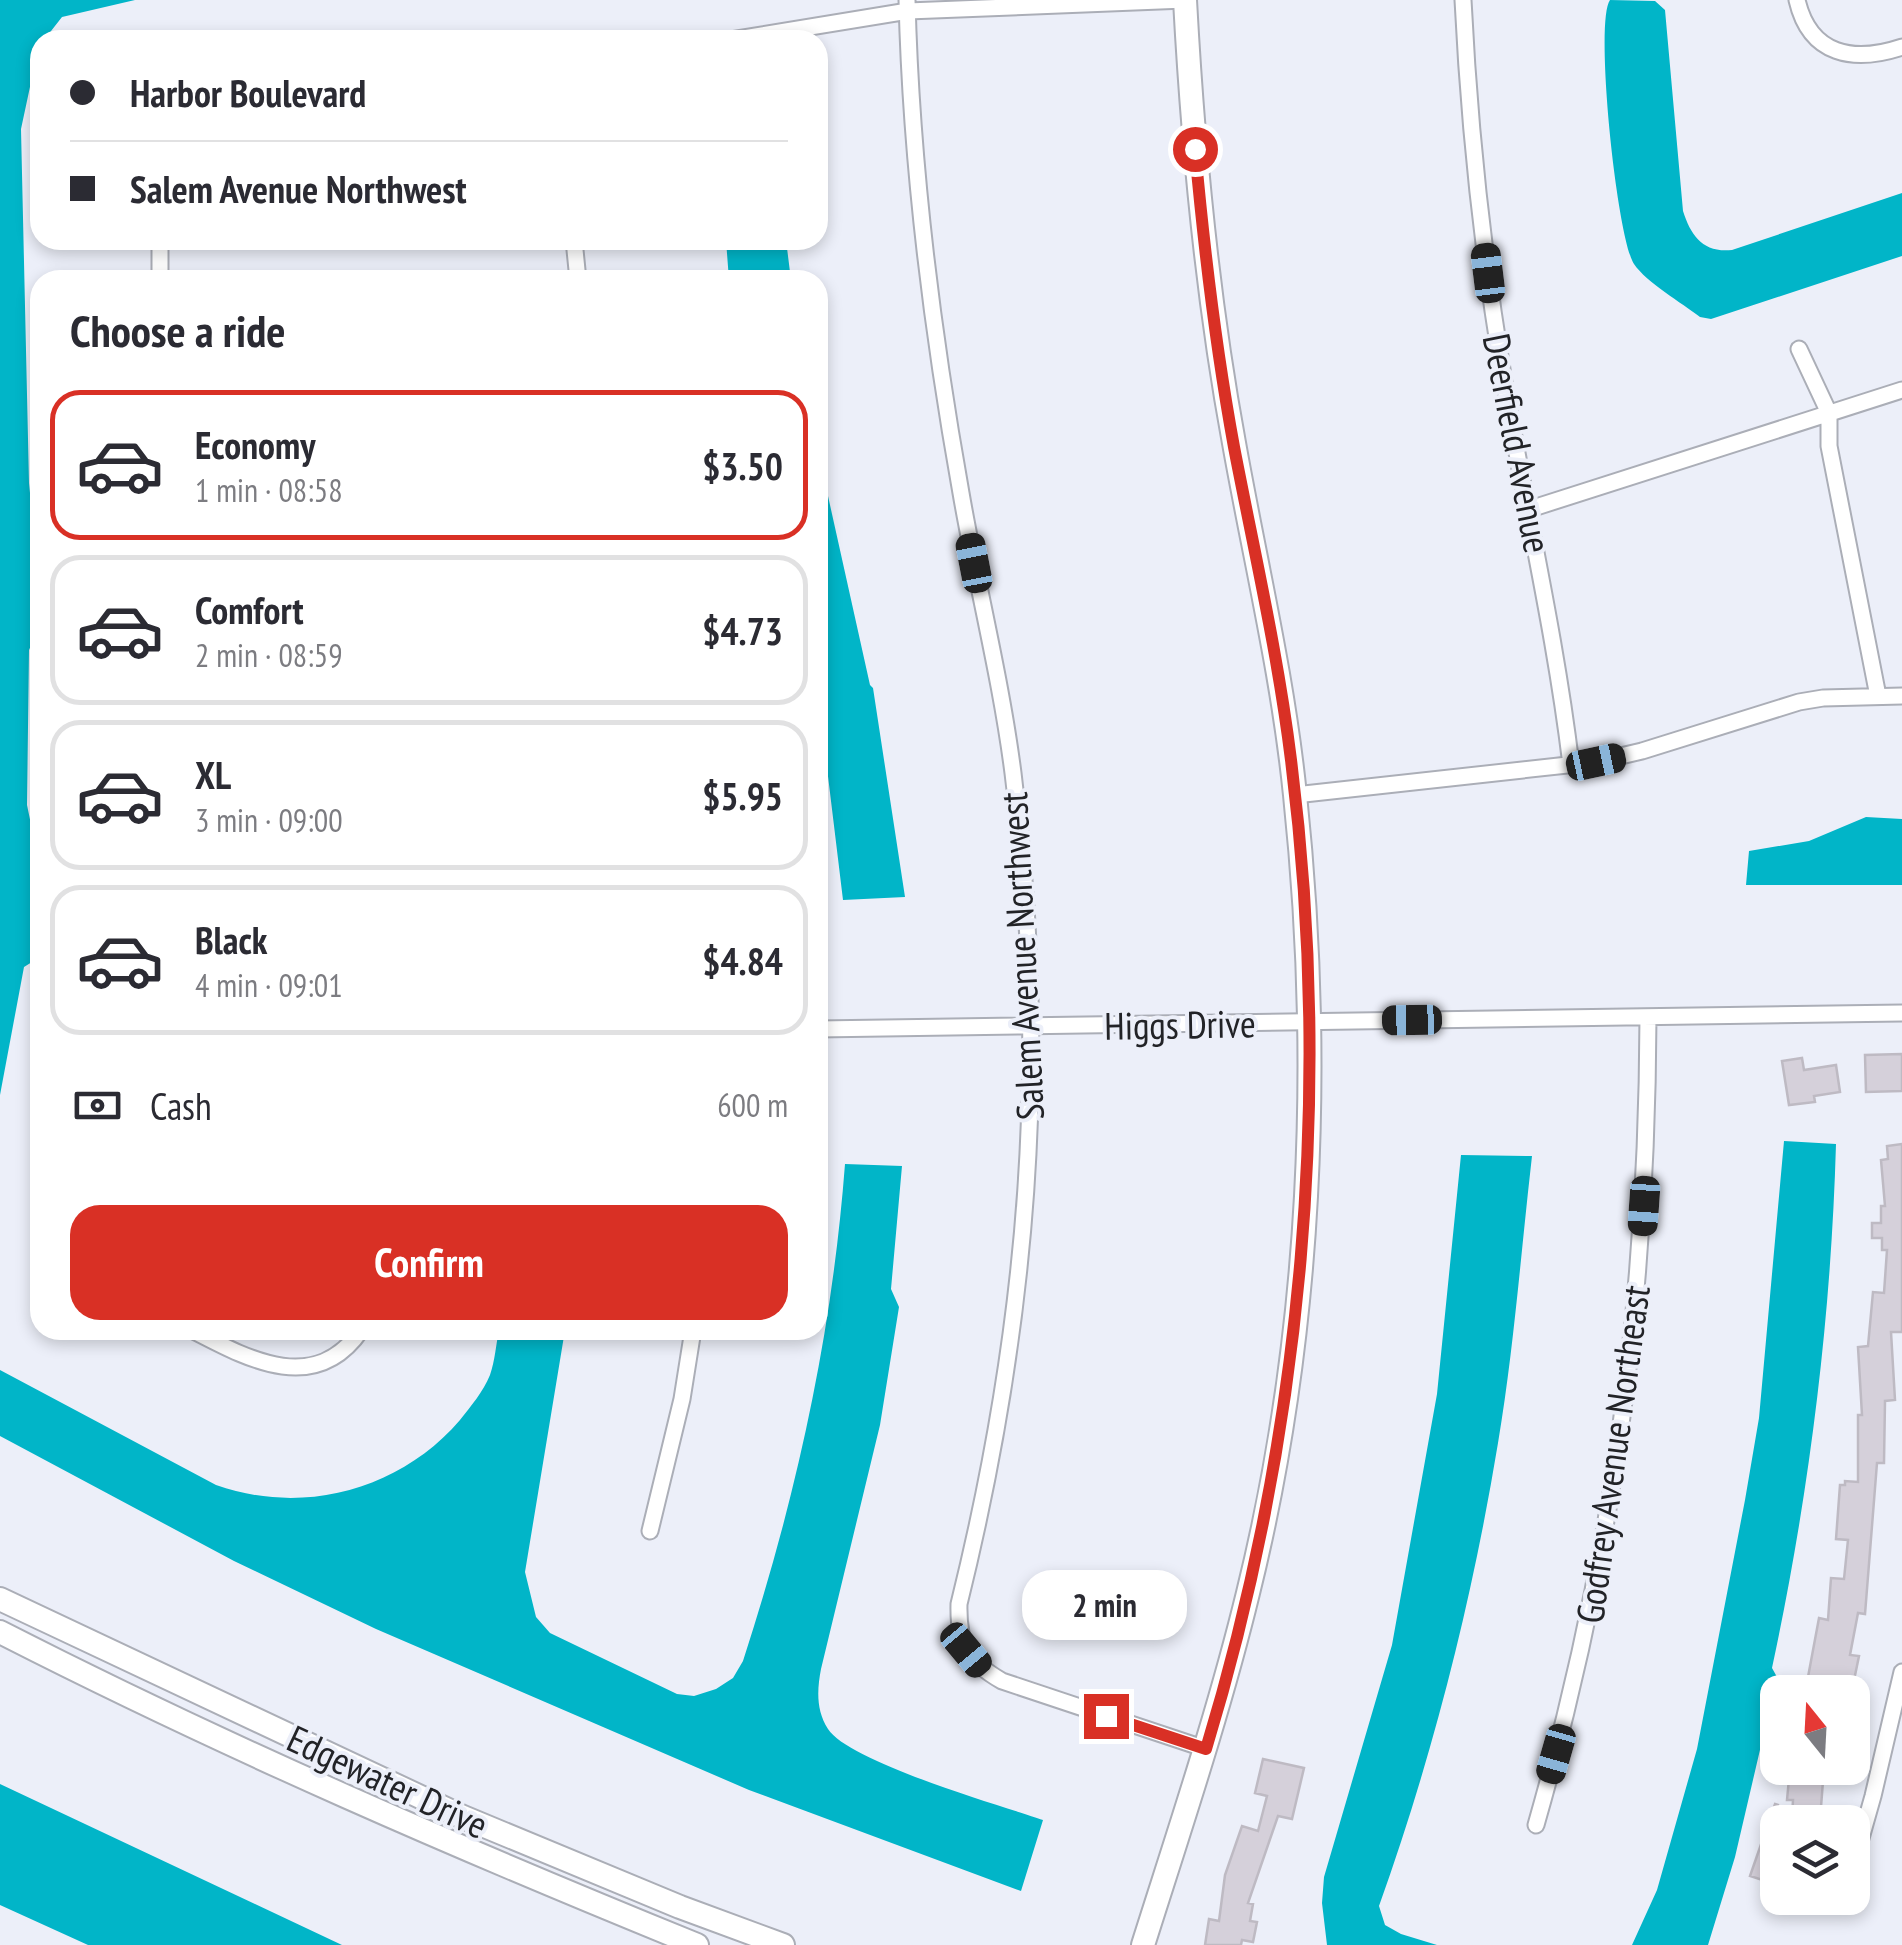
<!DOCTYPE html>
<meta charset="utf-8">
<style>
:root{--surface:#fff;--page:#f2f2f3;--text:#2b2b33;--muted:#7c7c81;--line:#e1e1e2;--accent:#d93025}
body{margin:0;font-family:"PT Sans Narrow",sans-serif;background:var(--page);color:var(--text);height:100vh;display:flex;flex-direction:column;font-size:38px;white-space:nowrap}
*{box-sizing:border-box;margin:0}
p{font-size:32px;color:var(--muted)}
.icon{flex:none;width:55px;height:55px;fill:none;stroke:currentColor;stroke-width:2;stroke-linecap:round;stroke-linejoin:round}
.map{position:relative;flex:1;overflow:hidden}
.details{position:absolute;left:30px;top:270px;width:798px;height:1070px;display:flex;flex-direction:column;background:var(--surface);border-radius:30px;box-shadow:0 5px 15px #0003}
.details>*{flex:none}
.banner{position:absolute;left:30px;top:30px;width:798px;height:220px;border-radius:30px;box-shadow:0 5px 15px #0003;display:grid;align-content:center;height:220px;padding:0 40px;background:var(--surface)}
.needle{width:65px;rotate:342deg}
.controls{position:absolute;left:1760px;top:1675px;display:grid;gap:20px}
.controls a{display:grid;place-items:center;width:110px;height:110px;border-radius:20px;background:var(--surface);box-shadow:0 5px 15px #0003;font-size:50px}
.end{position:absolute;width:45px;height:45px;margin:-22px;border:12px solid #d93025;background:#fff;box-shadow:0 0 0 5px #fff}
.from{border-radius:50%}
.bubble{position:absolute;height:70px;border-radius:30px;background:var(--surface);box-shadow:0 5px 15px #0003;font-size:32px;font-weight:700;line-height:70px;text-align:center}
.car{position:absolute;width:30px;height:60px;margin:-30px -15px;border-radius:12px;box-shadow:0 0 8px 2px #0007;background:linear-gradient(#222 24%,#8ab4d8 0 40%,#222 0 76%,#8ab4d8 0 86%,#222 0)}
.banner b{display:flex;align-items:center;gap:35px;height:95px;font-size:38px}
.banner b+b{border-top:2px solid var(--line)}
.banner i{width:25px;height:25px;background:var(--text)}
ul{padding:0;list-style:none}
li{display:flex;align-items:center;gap:30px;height:150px;margin:0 20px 15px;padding:0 20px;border:5px solid var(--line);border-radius:30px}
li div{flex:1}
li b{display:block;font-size:38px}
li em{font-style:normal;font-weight:700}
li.current{border-color:var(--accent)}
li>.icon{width:90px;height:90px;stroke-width:1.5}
h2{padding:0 40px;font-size:45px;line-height:120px}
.pay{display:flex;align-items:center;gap:25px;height:110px;padding:0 40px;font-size:38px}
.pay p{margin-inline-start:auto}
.button{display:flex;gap:20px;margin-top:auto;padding:20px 40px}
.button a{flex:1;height:115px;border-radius:30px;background:var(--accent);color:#fff;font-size:40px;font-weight:700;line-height:115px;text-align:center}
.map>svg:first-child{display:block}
.water{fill:#01b5c8}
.building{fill:#d5d0da;stroke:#bebac3;stroke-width:2.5}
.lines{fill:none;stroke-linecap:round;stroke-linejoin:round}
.street-casing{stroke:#abaeb7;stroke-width:19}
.secondary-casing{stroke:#abaeb7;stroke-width:26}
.street{stroke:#fff;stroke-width:15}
.secondary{stroke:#fff;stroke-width:22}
.route{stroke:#d93025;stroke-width:12}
.labels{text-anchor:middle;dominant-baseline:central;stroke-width:8;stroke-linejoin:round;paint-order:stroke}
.street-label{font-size:38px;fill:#222327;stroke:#eceff9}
</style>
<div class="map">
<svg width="1902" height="1945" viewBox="0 0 1902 1945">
<rect width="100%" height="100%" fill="#eceff9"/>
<path class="water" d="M0 0H135L62 17 44 40H40L21 129 29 483 31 503 40 521V626L29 650 27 805 32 829 40 839V957L24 967 0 1095Z
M1610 0 1655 1 1665 10 1683 211C1691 236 1703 253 1732 250L1902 193V256L1711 319 1700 317C1682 303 1646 282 1634 264 1617 238 1594 22 1610 0Z
M726 240H786L791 280H729Z
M818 451 870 685 873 688 905 897 843 900 827 768H822L818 744Z
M1866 817 1902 819V885H1746L1749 851 1809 841Z
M1784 1141 1836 1144C1831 1321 1809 1495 1772 1668L1777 1677 1735 1857 1708 1945H1632L1657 1890 1697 1749 1745 1500 1759 1418Z
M1461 1155 1532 1156C1521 1251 1514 1348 1498 1443 1472 1601 1433 1755 1379 1906L1385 1925 1401 1934 1437 1945H1327L1322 1903 1324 1877 1392 1645 1437 1394Z
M845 1164 902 1166 891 1289 899 1307 880 1425 821 1669C817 1690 816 1710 828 1729 849 1762 1002 1806 1043 1820L1021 1891 749 1790 376 1629 234 1561 0 1436V1370L216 1485C303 1516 400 1490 460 1420 471 1406 483 1392 490 1375 495 1361 496 1344 499 1330H565L525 1572 536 1617 550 1633 677 1694 694 1696 716 1689 733 1678 743 1661C796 1498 832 1335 845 1164Z
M0 1784 342 1945H88L0 1905Z"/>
<path class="building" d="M1902 1054V1091L1866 1092 1865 1055Z
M1802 1058 1804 1070 1836 1065 1840 1092 1814 1096 1815 1102 1789 1105 1782 1061Z
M1902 1144V1332H1891L1895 1400 1885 1401 1884 1463H1877L1865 1614 1858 1613 1850 1655 1859 1656 1853 1685 1808 1677 1819 1618 1828 1620 1831 1578 1844 1579 1848 1540 1836 1539 1840 1485H1845V1481L1858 1482V1415H1862L1858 1347 1868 1346 1873 1292 1884 1293 1887 1250H1882V1238H1872V1223H1881V1206H1885L1881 1160 1888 1159 1887 1146Z
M1263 1759 1304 1768 1292 1819 1278 1816 1248 1903 1253 1904 1250 1921 1257 1922 1253 1942 1242 1940 1241 1945H1205L1209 1919 1219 1921 1225 1875 1242 1826 1258 1831 1267 1796 1255 1793Z
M1790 1768H1824L1820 1820 1792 1818 1793 1800H1787Z
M1775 1804 1778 1805V1885L1750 1876Z"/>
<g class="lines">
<defs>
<path id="street" d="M907 0C911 165 932 331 961 493 977 586 1001 679 1013 773 1050 1058 1028 1325 959 1604 958 1644 967 1661 1002 1681L1206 1749
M1463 0C1469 124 1482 247 1502 369 1524 502 1555 631 1571 765
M1797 0C1810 56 1854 63 1902 47
M731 40 908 11 1185 0
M160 240V280
M574 240 578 280
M1799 349 1829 413V446L1878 696
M1530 509 1902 390
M1295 795 1595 762 1642 751 1799 702 1823 698 1902 696
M818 1029 1902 1013
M192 1330C246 1358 315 1397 361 1330
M650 1531 682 1399 693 1330
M1536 1825C1614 1552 1647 1301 1648 1017
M1852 1870 1873 1796 1902 1672
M1844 1898H1845"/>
<path id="secondary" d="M0 1599 463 1817 680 1907 783 1945
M0 1632C227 1748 461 1849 697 1945
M1143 1945C1180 1828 1219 1712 1248 1593 1312 1334 1323 1060 1295 795 1283 676 1255 561 1234 443 1207 297 1193 149 1185 0"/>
</defs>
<use href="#street" class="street-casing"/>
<use href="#secondary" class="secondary-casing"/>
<use href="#street" class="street"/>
<use href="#secondary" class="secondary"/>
</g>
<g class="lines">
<path class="route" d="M1106 1716 1206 1749C1303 1430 1333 1091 1291 760 1278 654 1254 551 1234 447 1216 349 1204 249 1195 149"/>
</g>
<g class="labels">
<g class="street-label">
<text transform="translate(1518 443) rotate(79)">Deerfield Avenue</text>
<text transform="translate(1021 956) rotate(-93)">Salem Avenue Northwest</text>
<text transform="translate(1180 1024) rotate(-1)">Higgs Drive</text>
<text transform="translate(1612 1454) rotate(-82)">Godfrey Avenue Northeast</text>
<text transform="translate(388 1781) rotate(25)">Edgewater Drive</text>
</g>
</g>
</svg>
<div class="controls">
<a><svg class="needle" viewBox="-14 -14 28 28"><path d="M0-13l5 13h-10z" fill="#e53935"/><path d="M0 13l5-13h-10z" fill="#7c7c81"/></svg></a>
<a><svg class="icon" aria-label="layers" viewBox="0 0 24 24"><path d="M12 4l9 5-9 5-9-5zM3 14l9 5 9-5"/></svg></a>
</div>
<i class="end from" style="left:1195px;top:149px"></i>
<i class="end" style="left:1106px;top:1716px"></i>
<div class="bubble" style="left:1022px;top:1570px;width:165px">2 min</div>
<i class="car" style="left:1488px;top:273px;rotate:353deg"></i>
<i class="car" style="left:974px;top:563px;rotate:349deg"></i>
<i class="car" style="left:1596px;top:762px;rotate:78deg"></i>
<i class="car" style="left:1412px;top:1020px;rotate:269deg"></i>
<i class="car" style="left:1644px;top:1206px;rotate:184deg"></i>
<i class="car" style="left:966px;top:1650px;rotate:140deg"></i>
<i class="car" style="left:1556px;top:1754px;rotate:196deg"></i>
<div class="banner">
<b><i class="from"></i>Harbor Boulevard</b>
<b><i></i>Salem Avenue Northwest</b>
</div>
<section class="details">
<h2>Choose a ride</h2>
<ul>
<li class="current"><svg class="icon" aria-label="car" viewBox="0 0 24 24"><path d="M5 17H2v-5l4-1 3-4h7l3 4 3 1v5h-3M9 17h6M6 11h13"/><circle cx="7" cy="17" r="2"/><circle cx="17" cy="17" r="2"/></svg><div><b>Economy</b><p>1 min · 08:58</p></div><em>$3.50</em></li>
<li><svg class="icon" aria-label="car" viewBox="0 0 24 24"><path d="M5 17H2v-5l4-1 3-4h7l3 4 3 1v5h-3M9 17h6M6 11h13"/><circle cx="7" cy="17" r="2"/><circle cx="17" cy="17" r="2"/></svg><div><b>Comfort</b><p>2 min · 08:59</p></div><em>$4.73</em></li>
<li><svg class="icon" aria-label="car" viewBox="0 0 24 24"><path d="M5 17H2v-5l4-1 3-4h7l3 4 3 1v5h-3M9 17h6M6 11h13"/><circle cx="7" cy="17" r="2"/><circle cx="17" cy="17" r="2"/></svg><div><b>XL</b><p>3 min · 09:00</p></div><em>$5.95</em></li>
<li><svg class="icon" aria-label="car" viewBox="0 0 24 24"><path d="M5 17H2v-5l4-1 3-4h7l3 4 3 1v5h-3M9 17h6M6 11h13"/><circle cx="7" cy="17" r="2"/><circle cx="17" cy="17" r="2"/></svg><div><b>Black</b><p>4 min · 09:01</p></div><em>$4.84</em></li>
</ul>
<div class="pay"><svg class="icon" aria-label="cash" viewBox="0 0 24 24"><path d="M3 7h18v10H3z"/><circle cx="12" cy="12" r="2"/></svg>Cash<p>600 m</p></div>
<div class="button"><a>Confirm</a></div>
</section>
</div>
